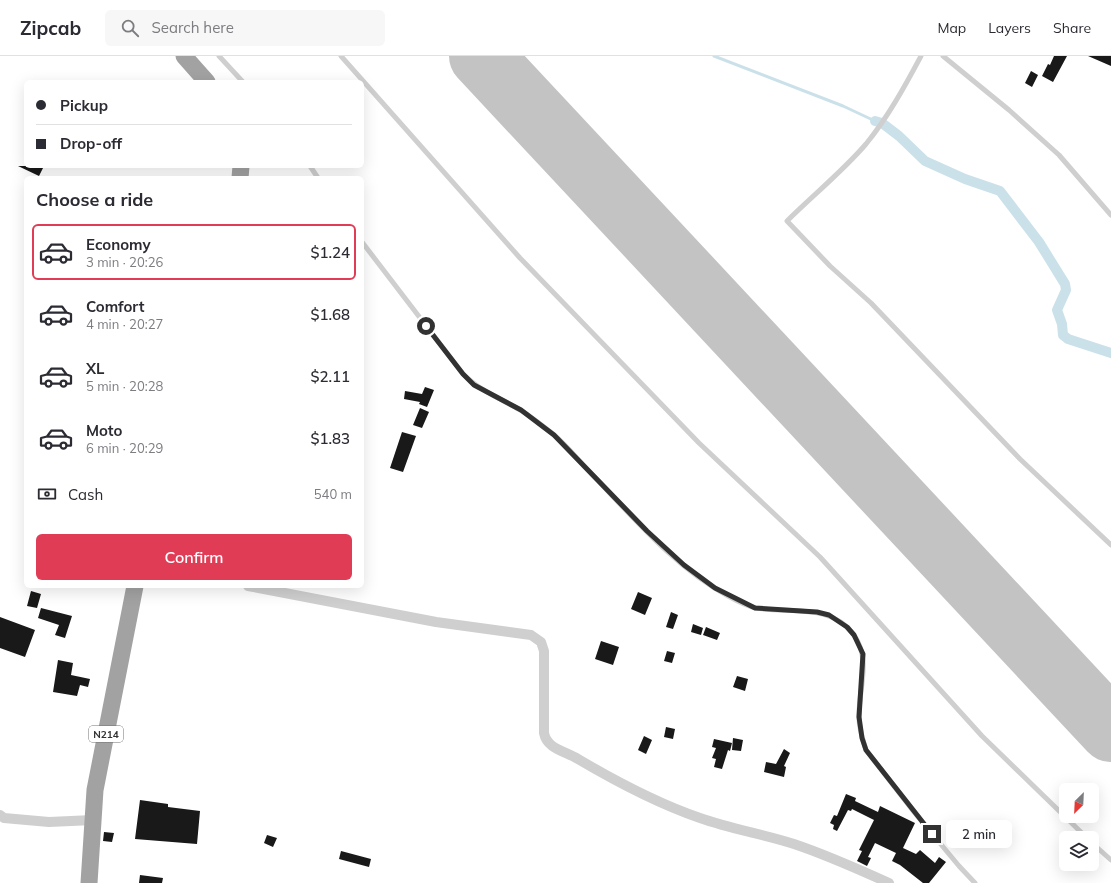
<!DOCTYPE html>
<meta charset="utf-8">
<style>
:root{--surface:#fff;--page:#f7f7f7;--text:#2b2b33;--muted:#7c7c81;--line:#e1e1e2;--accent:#e03c56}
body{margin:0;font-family:Mulish,sans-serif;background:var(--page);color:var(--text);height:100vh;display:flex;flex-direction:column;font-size:15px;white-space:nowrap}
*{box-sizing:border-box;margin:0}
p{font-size:13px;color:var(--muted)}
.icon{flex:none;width:22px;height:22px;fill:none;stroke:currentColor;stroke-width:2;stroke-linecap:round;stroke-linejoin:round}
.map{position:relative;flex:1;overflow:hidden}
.drawer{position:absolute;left:24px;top:120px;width:340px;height:412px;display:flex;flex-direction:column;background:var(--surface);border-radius:6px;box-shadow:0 4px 16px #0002}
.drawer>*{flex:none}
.hud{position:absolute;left:24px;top:24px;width:340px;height:88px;border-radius:6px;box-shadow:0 4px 16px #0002;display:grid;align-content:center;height:88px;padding:0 12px;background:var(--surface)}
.needle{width:26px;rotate:204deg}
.tools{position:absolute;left:1059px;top:727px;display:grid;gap:8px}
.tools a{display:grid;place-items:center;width:40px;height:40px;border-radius:6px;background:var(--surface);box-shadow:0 4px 16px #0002;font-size:20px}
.end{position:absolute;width:18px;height:18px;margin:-9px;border:5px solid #323232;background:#fff;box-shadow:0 0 0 2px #fff}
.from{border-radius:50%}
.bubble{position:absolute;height:28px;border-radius:6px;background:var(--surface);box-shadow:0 4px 16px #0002;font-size:13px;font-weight:600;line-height:28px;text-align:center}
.hud b{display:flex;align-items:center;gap:14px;height:38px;font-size:15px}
.hud b+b{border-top:1px solid var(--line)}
.hud i{width:10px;height:10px;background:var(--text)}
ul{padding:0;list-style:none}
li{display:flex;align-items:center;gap:12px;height:56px;margin:0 8px 6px;padding:0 4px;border:2px solid transparent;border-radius:6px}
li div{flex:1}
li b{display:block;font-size:15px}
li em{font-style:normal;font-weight:600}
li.current{border-color:var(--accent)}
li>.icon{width:36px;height:36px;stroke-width:1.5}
h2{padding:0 12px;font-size:18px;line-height:48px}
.pay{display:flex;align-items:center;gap:10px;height:44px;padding:0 12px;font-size:15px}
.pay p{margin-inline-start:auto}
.button{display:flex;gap:8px;margin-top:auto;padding:8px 12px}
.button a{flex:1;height:46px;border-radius:6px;background:var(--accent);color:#fff;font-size:16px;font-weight:600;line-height:46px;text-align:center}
header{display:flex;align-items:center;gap:24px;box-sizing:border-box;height:56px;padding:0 20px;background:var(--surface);border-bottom:1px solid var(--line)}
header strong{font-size:19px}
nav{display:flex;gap:22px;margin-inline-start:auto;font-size:14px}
.search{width:280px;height:36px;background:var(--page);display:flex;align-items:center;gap:10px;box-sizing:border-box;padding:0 14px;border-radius:6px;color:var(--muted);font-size:15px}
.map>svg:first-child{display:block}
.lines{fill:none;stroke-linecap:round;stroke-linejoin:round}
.stream{stroke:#cbe1ea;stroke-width:3}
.canal{stroke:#cbe1ea;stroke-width:10}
.runway{stroke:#c3c3c3;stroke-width:64}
.building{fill:#191919}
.service{stroke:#cfcfcf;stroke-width:5}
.minor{stroke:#cfcfcf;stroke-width:10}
.trunk{stroke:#a2a2a2;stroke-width:17}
.route{stroke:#323232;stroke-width:5}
.labels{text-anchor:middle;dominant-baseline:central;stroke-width:4;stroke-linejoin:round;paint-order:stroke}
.shield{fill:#fff;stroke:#707070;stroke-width:1}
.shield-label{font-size:10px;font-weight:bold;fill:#323232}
</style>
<header>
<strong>Zipcab</strong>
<div class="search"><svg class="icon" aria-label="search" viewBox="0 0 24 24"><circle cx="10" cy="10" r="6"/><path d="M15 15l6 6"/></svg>Search here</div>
<nav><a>Map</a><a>Layers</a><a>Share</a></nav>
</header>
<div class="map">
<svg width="1111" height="827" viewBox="0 0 1111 827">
<rect width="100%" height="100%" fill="#fff"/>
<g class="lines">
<path class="stream" d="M714 0 843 50 875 65"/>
<path class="canal" d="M875 65 882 67 899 80 925 105 965 123 1000 135 1039 186 1065 228 1066 234 1057 254 1062 268 1063 279 1068 283 1111 297"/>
<path class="runway" d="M481 0 1111 674"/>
</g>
<path class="building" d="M1054 0H1067L1053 26 1042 20 1048 8 1050 9Z
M1088 0H1111V10Z
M1031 15 1038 19 1032 31 1025 27Z
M18 110H44L39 120Z
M425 331 434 334 427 351 419 348 420 346 404 343 405 335 422 338Z
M420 352 429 356 422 372 413 369Z
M402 376 416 380 403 416 390 412Z
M31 535 41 538 37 552 27 550Z
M638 536 652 542 645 559 631 553Z
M41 552 72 560 65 582 55 579 59 569 38 562Z
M671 556 678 559 673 573 666 571Z
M0 561 35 574 25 601 0 592Z
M693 568 703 572 701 579 691 576Z
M706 571 720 577 717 584 703 579Z
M601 585 619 591 613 609 595 603Z
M667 595 675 597 672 607 664 605Z
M58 604 73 607 71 619 90 623 88 631 80 629 77 640 53 636Z
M737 620 748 623 745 635 733 631Z
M666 671 675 673 673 683 664 681Z
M644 680 652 684 646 698 638 694Z
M733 682 743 684 741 695 732 694Z
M714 683 732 687 730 695 728 694 722 713 714 711 716 703 712 702 716 692 712 691Z
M784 693 790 697 784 710 786 711 784 721 764 716 766 706 776 708Z
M846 738 856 742 855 745 878 756 880 750 915 767 903 792 916 798 920 794 935 807 939 801 946 806 929 827H923L900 809 892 805 896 797 875 787 868 801 871 802 867 810 857 805 862 795 859 794 874 764 852 753 851 755 848 754 837 775 833 773 834 769 830 767 834 759 837 760Z
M140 744 168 748V751L200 755 197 788 135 783Z
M104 776 114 777 112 786 103 785Z
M267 779 277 782 273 791 264 787Z
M341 795 371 803 369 811 339 803Z
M140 819 163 822 162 827H139Z"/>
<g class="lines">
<path class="service" d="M219 0 243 26
M341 0 520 202 699 387 820 501 982 680 1087 782
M921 0C905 30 888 61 866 88 842 116 813 139 787 165L830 210 871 247 1020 403 1111 489
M943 0 1009 54 1059 99 1111 159
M310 110 318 122
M362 186 463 318C480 335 501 343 522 355 533 362 543 370 553 378 565 388 575 400 585 411 629 456 672 510 728 540 737 545 747 550 756 552 789 558 832 547 854 579 872 605 858 634 859 662 859 673 863 684 866 694L914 756 959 810 975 827
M1092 787 1111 804"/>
<path class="minor" d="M248 530 436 566 531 579 541 586 544 595V677C547 693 565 695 578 703 617 726 656 747 700 762 731 773 763 778 794 788 827 799 858 813 889 827
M0 759 4 762 49 766 93 764"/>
<path class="trunk" d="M184 0 207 26
M240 122 241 110
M89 827 95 734 135 530"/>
</g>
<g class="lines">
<path class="route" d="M426 270 463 318 474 329 521 354 554 379 647 475 684 509 715 532 755 552 817 556 829 559 847 571 854 579 863 598 859 661 862 682 866 694 932 778"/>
</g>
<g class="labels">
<rect class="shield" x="89" y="670" width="34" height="16" rx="3"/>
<g class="shield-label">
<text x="106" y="678">N214</text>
</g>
</g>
</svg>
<div class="tools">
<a><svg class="needle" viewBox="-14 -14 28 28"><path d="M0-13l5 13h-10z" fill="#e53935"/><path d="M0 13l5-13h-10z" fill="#7c7c81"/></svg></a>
<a><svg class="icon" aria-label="layers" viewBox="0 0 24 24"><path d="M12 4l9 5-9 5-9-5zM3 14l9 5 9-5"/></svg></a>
</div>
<i class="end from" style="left:426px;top:270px"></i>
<i class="end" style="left:932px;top:778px"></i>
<div class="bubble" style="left:946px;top:764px;width:66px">2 min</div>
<div class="hud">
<b><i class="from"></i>Pickup</b>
<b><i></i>Drop-off</b>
</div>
<section class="drawer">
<h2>Choose a ride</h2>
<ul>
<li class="current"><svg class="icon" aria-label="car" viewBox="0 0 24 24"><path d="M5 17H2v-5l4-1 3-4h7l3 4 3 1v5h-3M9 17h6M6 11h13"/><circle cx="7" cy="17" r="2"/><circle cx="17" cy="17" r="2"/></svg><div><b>Economy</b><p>3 min · 20:26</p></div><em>$1.24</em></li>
<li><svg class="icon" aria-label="car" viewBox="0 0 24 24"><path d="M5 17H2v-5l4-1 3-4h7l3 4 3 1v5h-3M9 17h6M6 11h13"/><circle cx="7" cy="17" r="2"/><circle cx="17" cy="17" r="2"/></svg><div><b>Comfort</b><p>4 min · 20:27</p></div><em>$1.68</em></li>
<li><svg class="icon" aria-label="car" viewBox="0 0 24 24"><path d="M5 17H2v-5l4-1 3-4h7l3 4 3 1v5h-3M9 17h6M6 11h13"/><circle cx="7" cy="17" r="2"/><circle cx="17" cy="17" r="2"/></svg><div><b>XL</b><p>5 min · 20:28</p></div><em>$2.11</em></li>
<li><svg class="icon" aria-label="car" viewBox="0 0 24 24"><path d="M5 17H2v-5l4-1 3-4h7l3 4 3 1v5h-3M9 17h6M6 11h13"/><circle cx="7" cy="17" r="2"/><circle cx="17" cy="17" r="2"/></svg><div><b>Moto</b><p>6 min · 20:29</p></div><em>$1.83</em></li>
</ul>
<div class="pay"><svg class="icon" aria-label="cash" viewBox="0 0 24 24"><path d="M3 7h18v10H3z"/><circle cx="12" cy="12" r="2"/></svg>Cash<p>540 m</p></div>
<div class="button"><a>Confirm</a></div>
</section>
</div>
